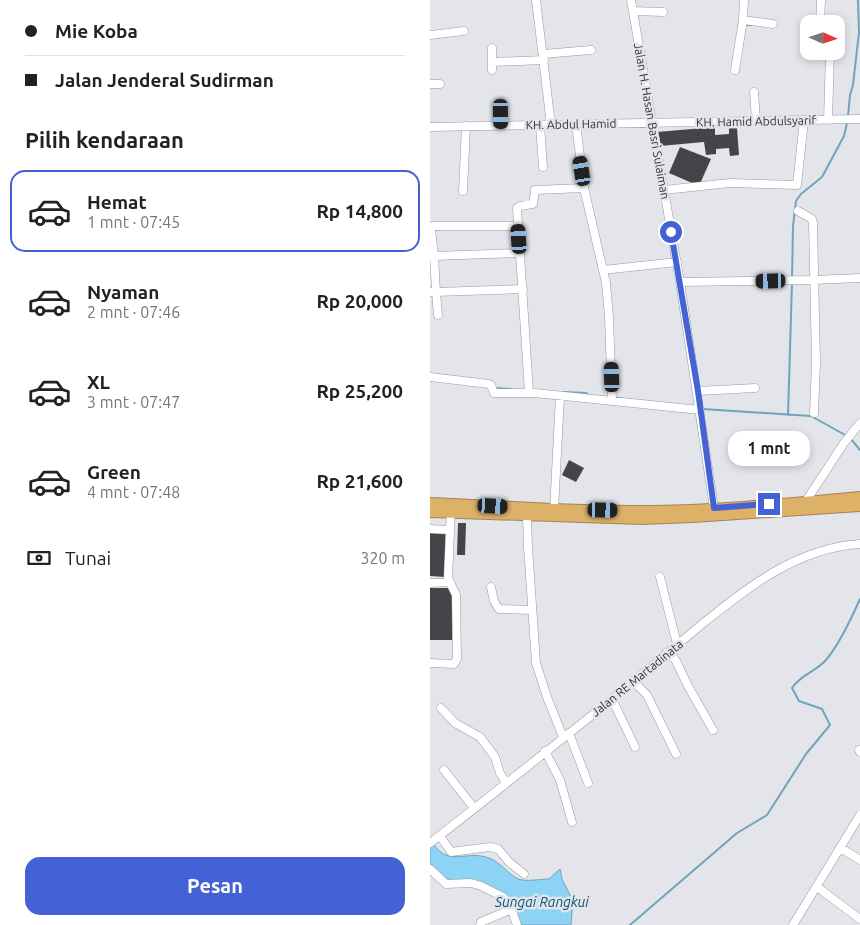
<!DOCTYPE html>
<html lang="id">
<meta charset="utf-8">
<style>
:root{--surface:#fff;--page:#f2f2f2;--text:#222;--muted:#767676;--line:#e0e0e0;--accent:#4461d5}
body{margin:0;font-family:Ubuntu,sans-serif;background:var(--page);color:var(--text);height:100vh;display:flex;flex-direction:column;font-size:19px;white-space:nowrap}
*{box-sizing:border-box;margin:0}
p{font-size:16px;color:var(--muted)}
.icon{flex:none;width:28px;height:28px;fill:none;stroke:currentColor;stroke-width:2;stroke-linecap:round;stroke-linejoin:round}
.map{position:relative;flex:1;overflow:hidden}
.panel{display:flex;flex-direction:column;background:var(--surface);width:430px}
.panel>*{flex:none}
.banner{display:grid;align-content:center;height:110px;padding:0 25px;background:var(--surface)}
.needle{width:32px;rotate:93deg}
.controls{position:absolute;left:370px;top:15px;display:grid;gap:10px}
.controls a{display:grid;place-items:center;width:45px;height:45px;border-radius:10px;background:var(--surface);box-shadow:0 2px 8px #0003;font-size:25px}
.end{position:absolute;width:22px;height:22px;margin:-11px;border:6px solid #4461d5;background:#fff;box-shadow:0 0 0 2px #fff}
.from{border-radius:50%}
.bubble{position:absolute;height:35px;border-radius:15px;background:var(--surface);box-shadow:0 2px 8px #0003;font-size:16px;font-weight:600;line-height:35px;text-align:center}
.car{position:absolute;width:15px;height:30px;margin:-15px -8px;border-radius:6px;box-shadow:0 0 4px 1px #0007;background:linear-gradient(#222 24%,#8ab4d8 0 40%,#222 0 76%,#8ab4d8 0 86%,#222 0)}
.banner b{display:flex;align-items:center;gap:18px;height:48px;font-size:19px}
.banner b+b{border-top:1px solid var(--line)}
.banner i{width:12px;height:12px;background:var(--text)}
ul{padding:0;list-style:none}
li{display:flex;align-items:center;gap:15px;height:82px;margin:0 10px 8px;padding:0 15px;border:2px solid transparent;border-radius:15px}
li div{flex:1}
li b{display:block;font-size:19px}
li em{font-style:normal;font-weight:600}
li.on{border-color:var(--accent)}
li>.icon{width:45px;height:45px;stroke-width:1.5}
h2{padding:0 25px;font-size:22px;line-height:60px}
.pay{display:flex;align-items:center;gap:12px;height:55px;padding:0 25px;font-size:19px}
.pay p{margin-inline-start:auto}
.action{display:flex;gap:10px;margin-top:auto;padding:10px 25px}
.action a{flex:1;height:58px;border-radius:15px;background:var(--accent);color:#fff;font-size:20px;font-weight:600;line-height:58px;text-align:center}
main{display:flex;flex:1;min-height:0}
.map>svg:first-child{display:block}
.water{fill:#8dd3f6;stroke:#72a3bc}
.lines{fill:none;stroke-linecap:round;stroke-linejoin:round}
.stream{stroke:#72a3bc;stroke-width:2}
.building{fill:#444449}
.minor-casing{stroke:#98989e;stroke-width:9}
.highway-casing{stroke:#a28556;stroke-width:12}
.minor{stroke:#fff;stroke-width:8}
.highway{stroke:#ddb168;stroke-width:10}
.route{stroke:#4461d5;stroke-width:6}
.labels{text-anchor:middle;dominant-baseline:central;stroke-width:5;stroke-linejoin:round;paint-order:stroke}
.street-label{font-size:12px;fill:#333335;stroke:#e4e5eb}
.water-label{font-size:14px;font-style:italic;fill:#065572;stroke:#e4e5eb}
</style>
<main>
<section class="panel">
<div class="banner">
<b><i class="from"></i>Mie Koba</b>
<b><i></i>Jalan Jenderal Sudirman</b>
</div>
<h2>Pilih kendaraan</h2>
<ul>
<li class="on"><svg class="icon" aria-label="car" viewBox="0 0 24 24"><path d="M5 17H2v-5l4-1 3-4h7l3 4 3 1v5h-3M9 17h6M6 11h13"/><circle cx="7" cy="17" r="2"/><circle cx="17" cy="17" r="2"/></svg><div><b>Hemat</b><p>1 mnt · 07:45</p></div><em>Rp 14,800</em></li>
<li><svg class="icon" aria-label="car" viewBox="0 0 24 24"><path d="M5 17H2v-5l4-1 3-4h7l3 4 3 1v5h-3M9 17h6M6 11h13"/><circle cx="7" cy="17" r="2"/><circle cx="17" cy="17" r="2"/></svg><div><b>Nyaman</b><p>2 mnt · 07:46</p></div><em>Rp 20,000</em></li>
<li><svg class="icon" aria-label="car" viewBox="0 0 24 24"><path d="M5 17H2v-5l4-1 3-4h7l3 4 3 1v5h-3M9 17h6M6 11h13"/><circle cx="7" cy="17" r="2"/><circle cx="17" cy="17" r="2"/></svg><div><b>XL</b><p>3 mnt · 07:47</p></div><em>Rp 25,200</em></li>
<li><svg class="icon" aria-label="car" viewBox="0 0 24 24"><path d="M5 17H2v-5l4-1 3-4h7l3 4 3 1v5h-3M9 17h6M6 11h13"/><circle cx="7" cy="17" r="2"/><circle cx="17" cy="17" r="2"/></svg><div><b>Green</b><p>4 mnt · 07:48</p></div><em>Rp 21,600</em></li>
</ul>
<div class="pay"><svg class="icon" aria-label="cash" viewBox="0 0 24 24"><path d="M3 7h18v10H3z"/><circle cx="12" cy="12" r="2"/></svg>Tunai<p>320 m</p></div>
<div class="action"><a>Pesan</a></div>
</section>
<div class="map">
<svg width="430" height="925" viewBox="0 0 430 925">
<rect width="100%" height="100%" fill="#e4e5eb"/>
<path class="water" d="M0 838C16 870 35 849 59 858 70 862 77 873 88 879 95 882 111 879 119 879L130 869 132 879 143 901 141 925H91L83 907 76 898 15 878 0 863Z"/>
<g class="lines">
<path class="stream" d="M418 116 420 95 423 85 429 32 428 0
M362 278 363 226 366 201 371 194 392 177 414 136 417 123
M64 388 82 389
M134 392 156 393 159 395
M273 409 381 416 417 436
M358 415 362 283
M421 439 430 450
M200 925 307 833 337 815 376 754 400 725 392 709 369 701 362 688C370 675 385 672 395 661 408 647 422 617 430 599"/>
</g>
<path class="building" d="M285 127V135L299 134V128H307L309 155 300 156 299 148 286 149V154L276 155 274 142 230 146 227 132Z
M250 147 281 159 269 186 239 173Z
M139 460 154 468 146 482 132 475Z
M28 523H36L35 555H27Z
M0 530 16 531 15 577 0 576Z
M0 588H23L22 640H0Z"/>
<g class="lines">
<defs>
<path id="minor" d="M106 0 121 125
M201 0 250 282 284 508
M203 11 233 12
M313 20 343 24
M390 24 391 0
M0 35 34 31
M62 48V62
M113 54 161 50
M62 70V62L114 60
M305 70 313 20 314 0
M0 84H10
M324 92 326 120
M71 102V125
M398 120 400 53 398 51
M146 124 154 188 176 283 179 317 182 401
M110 125 113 167
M0 127 430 119
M234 190 300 183 367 185 374 120
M33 191 36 126
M368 211 382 219 383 223 386 362 384 413
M88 226H3L1 229 4 256 90 253
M0 256H4L6 292 93 289
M173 270 247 262
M250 282 384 280 430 278
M0 292H6L8 315
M0 377 59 384 61 385 64 393H105L270 410
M268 391 325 388
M99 393 87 208 90 206 103 204 105 190 154 188
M376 501 414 443 430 423
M124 510 130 396
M97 516 98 547 106 663 117 697 133 737
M0 529 19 530
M230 577 247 644
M0 583 19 582
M61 587 64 601 69 609 102 610
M236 653 244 658 246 661 258 686 283 730
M0 663 24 664 27 659 26 595 18 578 21 508
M203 681 217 695 246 754
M182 699 205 747
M11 708 25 723 50 737 65 757 70 773 76 783
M139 733 158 783
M429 750 430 752
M115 751 130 780 142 822
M14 770 44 808
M10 836 21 852 60 847 68 849 79 862 94 874
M0 843C61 796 121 748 181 700 211 675 241 650 271 625 318 587 367 548 430 544
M411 848 430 860
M0 869 16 884 41 883 51 886 73 897 80 905 87 925
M387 887 430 919
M50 925 51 922 82 909
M363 925 430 815"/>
<path id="highway" d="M0 503C75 506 150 512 225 511 293 510 362 503 430 497
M0 512 212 519 263 517 430 506"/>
</defs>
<use href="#minor" class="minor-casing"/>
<use href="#highway" class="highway-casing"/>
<use href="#minor" class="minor"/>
<use href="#highway" class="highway"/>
</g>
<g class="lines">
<path class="route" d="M241 232 268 391 284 508 339 504"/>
</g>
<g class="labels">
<g class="street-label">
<text transform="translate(222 121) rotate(80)">Jalan H. Hasan Basri Sulaiman</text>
<text transform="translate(326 121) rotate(-1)">KH. Hamid Abdulsyarif</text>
<text transform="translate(141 124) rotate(-1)">KH. Abdul Hamid</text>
<text transform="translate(207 678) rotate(-39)">Jalan RE Martadinata</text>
</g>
<g class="water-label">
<text x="112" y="902">Sungai Rangkui</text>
</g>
</g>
</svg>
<div class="controls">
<a><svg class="needle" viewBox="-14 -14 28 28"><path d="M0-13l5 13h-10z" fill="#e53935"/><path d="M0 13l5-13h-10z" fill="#767676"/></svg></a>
</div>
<i class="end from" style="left:241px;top:232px"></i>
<i class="end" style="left:339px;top:504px"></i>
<div class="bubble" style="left:298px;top:431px;width:82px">1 mnt</div>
<i class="car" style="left:71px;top:114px;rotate:179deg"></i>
<i class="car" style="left:152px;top:171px;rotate:351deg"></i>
<i class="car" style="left:89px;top:239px;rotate:356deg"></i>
<i class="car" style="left:341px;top:281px;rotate:269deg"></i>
<i class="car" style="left:182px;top:377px;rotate:358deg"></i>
<i class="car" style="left:63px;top:506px;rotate:93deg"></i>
<i class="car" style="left:173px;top:510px;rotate:91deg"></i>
</div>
</main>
